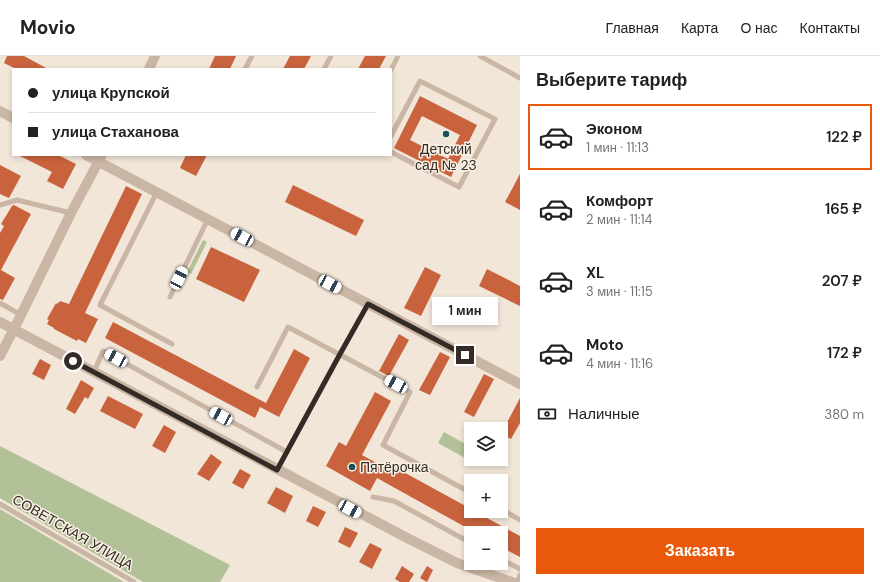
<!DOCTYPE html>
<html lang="ru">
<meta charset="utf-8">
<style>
:root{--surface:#fff;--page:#f2f2f2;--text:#222;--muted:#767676;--line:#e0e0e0;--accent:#ea580c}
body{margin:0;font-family:"DM Sans",sans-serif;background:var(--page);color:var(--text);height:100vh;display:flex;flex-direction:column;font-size:15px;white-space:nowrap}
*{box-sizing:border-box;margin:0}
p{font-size:13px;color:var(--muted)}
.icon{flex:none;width:22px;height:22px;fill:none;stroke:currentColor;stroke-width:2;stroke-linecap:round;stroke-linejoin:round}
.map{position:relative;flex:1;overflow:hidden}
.details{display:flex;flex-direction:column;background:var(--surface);width:360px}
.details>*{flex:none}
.top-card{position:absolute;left:12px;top:12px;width:380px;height:88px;border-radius:0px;box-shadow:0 2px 6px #0003;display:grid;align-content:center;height:88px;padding:0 16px;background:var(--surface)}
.tools{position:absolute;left:464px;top:366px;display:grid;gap:8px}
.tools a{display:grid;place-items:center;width:44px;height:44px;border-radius:0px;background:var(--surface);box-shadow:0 2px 6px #0003;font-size:20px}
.end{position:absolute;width:18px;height:18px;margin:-9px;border:5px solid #352b26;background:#fff;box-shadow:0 0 0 2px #fff}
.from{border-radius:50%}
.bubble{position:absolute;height:28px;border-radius:0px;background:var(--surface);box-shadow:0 2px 6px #0003;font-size:13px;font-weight:600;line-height:28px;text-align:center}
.car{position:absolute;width:12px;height:24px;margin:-12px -6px;border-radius:5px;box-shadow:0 0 3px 1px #0007;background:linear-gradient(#fff 24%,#345 0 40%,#fff 0 76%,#345 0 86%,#fff 0)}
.top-card b{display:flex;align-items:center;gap:14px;height:38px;font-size:15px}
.top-card b+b{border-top:1px solid var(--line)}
.top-card i{width:10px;height:10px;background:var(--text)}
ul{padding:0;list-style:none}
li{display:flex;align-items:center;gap:12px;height:66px;margin:0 8px 6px;padding:0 8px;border:2px solid transparent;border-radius:0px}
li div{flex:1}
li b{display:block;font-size:15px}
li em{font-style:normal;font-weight:600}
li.current{border-color:var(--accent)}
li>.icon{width:36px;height:36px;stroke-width:1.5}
h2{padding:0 16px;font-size:18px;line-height:48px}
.pay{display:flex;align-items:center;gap:10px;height:44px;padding:0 16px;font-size:15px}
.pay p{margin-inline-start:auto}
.action{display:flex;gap:8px;margin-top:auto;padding:8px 16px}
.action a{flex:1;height:46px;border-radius:0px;background:var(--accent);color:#fff;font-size:16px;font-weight:600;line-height:46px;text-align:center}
header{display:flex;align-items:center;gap:24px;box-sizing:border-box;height:56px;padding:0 20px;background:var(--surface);border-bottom:1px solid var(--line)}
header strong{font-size:19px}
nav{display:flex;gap:22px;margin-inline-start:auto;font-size:14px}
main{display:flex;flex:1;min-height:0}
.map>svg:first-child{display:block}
.green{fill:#b2c198}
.building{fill:#c9633e;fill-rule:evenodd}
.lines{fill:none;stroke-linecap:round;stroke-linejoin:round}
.lane{stroke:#cab6a4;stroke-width:5}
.street{stroke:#cab6a4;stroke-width:10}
.route{stroke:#352b26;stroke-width:5}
.poi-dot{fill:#1a5257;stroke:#f9f0e4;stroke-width:1.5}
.labels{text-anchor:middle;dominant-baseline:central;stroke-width:3;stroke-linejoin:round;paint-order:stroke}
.poi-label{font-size:14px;fill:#352b26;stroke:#f9f0e4}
.street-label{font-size:14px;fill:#352b26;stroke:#f9f0e4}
</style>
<header>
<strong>Movio</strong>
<nav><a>Главная</a><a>Карта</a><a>О нас</a><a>Контакты</a></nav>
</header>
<main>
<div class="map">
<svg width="520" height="526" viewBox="0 0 520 526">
<rect width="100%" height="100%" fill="#f2e6d8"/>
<path class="green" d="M203 184 207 186 191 218 187 216Z
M444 376 471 391 465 402 438 387Z
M0 390 230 509 220 526H143L0 442Z
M0 453 124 526H0Z"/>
<path class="building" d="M7 0H24L48 13H16L4 7Z
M215 0H236L230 13H209Z
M290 0H311L304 13H283Z
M365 0H386L379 13H358Z
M420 40 477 69 451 121 394 92ZM422 60 460 79 448 103 410 84Z
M18 99H58L76 108 63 133 47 125 52 116Z
M186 99H207L196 120 180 112Z
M0 109 21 120 9 142 0 138Z
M520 118V154L505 146Z
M293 129 364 164 356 180 285 146Z
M126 130 142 138 85 257 98 263 86 287 78 283 77 285 54 273V272L47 268 49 264 47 263 56 247 57 248 59 246H60V245L69 248Z
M14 149 31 158 1 214 15 222 3 244 0 243V177L4 170 1 168 12 150Z
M211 191 260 214 244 246 196 223Z
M425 211 441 219 421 260 404 252Z
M487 213 520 230V250L479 230Z
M113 266 266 347 294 293 310 302 279 361 260 351 255 362 105 282Z
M399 278 409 284 389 320 379 315Z
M440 296 450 301 430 339 419 334Z
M40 303 51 309 44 324 32 318Z
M484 318 494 323 474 361 464 356Z
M81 324 94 332 88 343 85 341 75 358 66 353Z
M375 336 391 345 362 399 384 411 387 407 471 453V455H474L520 480V501L501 491V477H476L377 422 370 435 326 410 339 386 346 390Z
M108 340 143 358 135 373 100 355Z
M520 342V367L511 383 501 378Z
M164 369 176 376 165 397 152 390Z
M211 398 222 406 209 425 197 418Z
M240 413 251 419 243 433 232 427Z
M276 431 293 440 285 457 267 447Z
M313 450 326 456 318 471 306 465Z
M345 471 358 477 350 492 338 486Z
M370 487 382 493 372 513 359 506Z
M402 510 414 518 409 526H400L395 523Z
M427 510 433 514 427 526 420 522Z"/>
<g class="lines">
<path class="lane" d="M480 0 520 22
M245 13 252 0
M324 13 331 0
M391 14 398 0
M391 80 420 25 495 63 459 131 391 96
M157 136 100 249 172 288
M0 149 17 144 71 157
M170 241 208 163
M0 247 21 259
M94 316 103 295 287 396
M257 331 288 271 410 336 383 389 471 437
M277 414 340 298 368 248
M373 441 394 445 471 487
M0 448 134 526
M501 453 520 464
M501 503 520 513
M517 526 520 519"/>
<path class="street" d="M149 13 155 0
M0 55 13 62
M86 99 520 328
M0 266 409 483 457 507 512 526
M0 300 21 259 71 157 102 99"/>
</g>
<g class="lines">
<path class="route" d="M73 305 277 414 340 298 368 248 465 299"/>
</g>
<g class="poi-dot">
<circle cx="446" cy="78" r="4"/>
<circle cx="352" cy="411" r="4"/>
</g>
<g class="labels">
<g class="poi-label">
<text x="446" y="93">Детский<tspan x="446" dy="16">сад № 23</tspan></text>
<text x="360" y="411" text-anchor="start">Пятёрочка</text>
</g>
<g class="street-label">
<text transform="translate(73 476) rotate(30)">СОВЕТСКАЯ УЛИЦА</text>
</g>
</g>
</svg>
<div class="tools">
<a><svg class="icon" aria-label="layers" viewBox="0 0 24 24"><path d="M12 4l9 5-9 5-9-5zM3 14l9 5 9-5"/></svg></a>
<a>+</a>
<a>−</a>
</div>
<i class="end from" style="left:73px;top:305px"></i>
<i class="end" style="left:465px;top:299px"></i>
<div class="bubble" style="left:432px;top:241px;width:66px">1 мин</div>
<i class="car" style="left:242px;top:181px;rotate:298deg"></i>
<i class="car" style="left:179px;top:222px;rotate:26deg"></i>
<i class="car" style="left:330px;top:228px;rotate:118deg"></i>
<i class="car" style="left:116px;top:302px;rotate:299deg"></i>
<i class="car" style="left:396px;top:328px;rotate:298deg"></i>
<i class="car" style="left:221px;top:360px;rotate:299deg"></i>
<i class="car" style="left:350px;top:453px;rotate:118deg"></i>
<div class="top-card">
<b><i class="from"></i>улица Крупской</b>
<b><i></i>улица Стаханова</b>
</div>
</div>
<section class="details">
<h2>Выберите тариф</h2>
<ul>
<li class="current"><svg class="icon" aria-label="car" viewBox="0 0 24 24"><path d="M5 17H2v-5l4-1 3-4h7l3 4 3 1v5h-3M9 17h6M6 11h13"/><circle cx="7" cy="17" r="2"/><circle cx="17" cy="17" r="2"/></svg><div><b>Эконом</b><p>1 мин · 11:13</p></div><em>122 ₽</em></li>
<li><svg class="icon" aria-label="car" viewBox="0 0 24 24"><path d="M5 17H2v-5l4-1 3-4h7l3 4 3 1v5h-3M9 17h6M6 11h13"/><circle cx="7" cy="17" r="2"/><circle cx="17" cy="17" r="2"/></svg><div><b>Комфорт</b><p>2 мин · 11:14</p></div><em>165 ₽</em></li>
<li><svg class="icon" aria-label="car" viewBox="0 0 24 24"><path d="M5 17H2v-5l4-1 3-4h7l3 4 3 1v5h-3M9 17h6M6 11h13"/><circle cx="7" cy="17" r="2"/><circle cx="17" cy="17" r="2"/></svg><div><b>XL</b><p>3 мин · 11:15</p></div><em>207 ₽</em></li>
<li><svg class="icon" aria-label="car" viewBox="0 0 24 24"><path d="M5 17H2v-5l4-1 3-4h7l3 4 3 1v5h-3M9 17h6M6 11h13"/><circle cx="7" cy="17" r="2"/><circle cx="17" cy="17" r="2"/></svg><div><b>Moto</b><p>4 мин · 11:16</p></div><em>172 ₽</em></li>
</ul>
<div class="pay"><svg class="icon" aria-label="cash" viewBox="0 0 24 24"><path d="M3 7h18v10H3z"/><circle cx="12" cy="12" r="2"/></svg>Наличные<p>380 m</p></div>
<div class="action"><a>Заказать</a></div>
</section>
</main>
